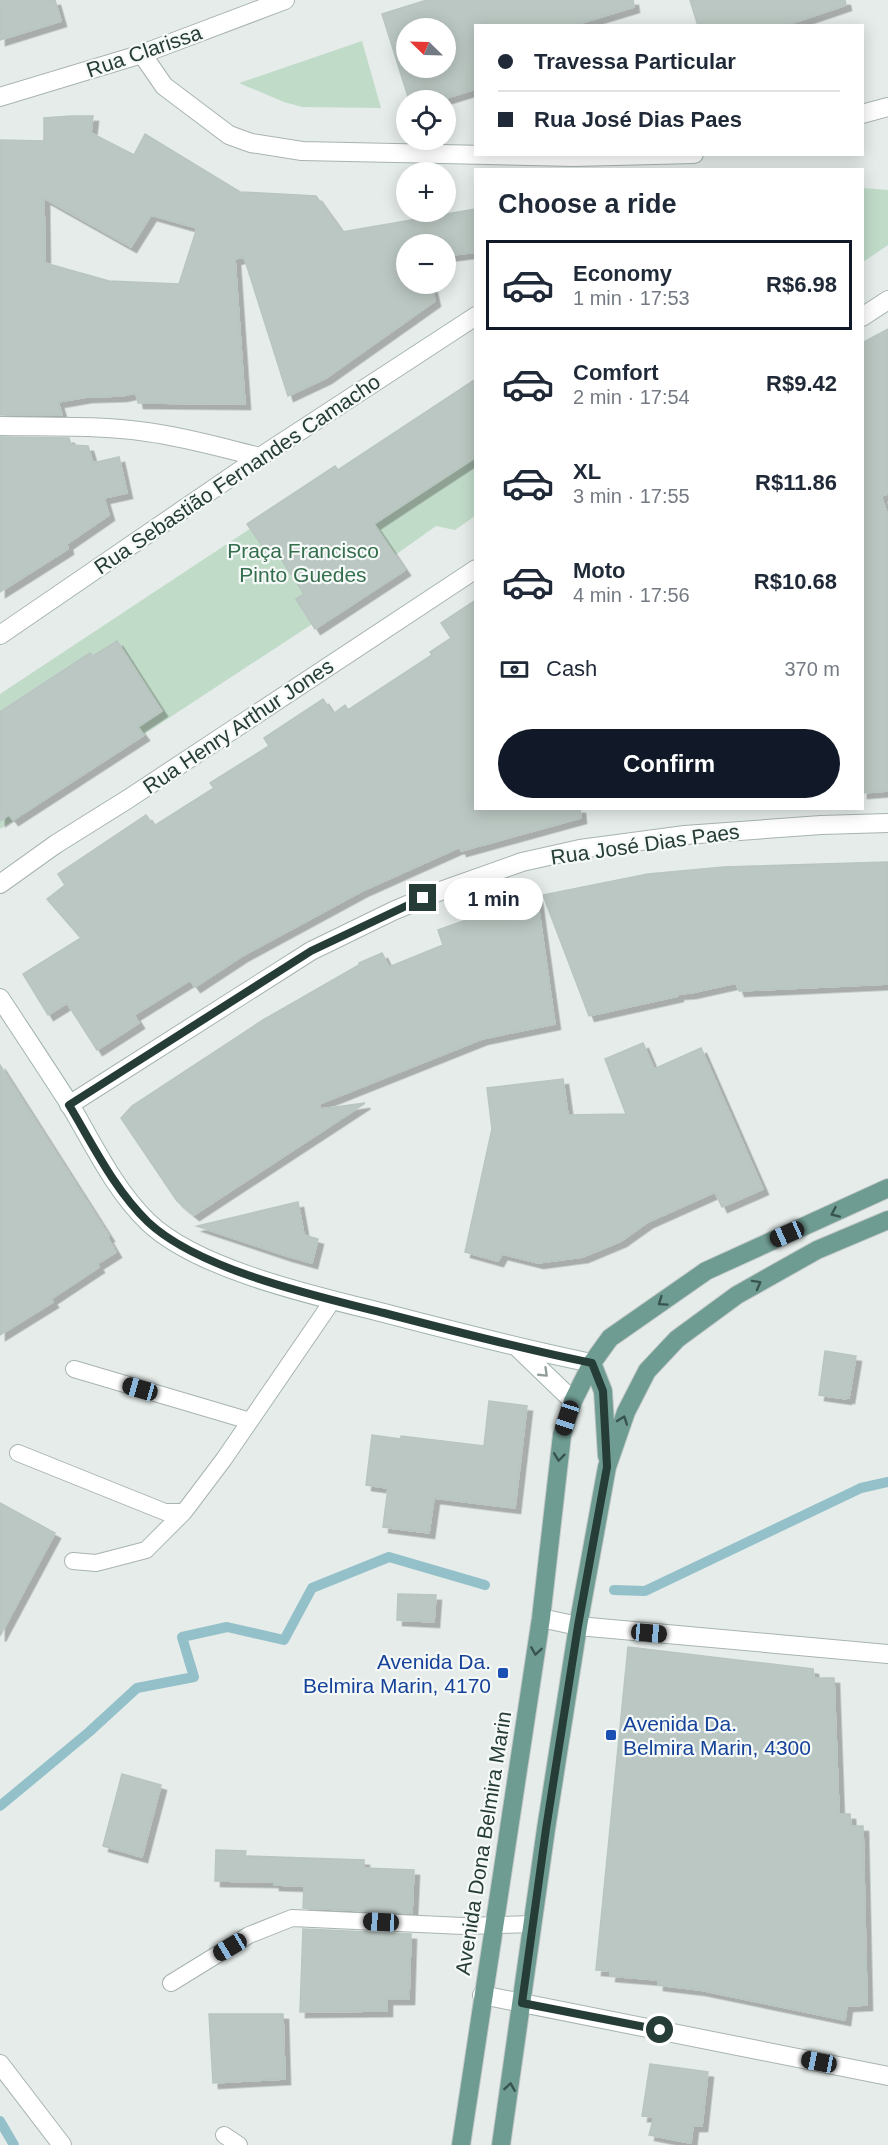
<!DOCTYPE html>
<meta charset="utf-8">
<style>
:root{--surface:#fff;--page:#f6f6f7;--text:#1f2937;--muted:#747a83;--line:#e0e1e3;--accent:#111827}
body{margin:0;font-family:Arial,sans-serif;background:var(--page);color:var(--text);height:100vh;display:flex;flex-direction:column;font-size:22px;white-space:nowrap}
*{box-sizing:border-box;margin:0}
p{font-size:20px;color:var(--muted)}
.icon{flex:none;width:33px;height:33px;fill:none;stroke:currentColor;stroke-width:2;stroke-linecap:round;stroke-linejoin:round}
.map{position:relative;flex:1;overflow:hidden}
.details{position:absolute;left:474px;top:168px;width:390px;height:642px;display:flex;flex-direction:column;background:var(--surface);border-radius:0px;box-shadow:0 3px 15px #0003}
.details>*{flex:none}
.top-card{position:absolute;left:474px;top:24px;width:390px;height:132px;border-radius:0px;box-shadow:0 3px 15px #0003;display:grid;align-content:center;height:132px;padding:0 24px;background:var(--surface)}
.needle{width:39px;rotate:293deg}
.controls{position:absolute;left:396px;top:18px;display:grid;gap:12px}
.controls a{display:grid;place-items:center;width:60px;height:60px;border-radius:50%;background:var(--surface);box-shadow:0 3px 15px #0003;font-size:30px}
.end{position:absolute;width:27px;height:27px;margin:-14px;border:8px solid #263c37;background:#fff;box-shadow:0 0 0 3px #fff}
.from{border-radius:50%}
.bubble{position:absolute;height:42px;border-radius:21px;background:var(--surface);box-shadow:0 3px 15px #0003;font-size:20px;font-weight:700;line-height:42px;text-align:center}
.car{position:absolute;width:18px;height:36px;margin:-18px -9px;border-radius:8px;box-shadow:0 0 4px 2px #0007;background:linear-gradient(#222 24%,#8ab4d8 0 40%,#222 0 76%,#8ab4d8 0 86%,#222 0)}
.top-card b{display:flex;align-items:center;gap:21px;height:57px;font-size:22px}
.top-card b+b{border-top:2px solid var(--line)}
.top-card i{width:15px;height:15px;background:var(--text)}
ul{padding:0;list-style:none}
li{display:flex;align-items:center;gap:18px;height:90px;margin:0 12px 9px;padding:0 12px;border:3px solid transparent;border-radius:0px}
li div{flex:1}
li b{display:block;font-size:22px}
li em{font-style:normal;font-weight:700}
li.selected{border-color:var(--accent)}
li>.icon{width:54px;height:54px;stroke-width:1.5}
h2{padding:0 24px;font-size:27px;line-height:72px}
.pay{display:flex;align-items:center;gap:15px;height:66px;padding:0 24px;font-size:22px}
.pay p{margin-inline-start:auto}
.button{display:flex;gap:12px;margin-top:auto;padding:12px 24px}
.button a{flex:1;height:69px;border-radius:36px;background:var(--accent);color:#fff;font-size:24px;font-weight:700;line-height:69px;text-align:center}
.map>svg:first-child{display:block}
.green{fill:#c1dbc9}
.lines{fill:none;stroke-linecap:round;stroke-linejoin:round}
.stream{stroke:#94c0ca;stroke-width:10}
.building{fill:#bbc7c2;stroke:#b8c5c0;stroke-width:1.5;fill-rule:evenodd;filter:url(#shadow)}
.service-casing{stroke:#a8b4b0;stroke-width:18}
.minor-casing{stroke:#a8b4b0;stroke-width:20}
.secondary-casing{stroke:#a2b4ae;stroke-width:20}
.primary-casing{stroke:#c2c8c7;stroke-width:20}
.service{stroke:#fff;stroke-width:16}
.minor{stroke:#fff;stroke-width:18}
.secondary{stroke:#fff;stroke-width:18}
.primary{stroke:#6f9c92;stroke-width:18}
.oneway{stroke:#38544e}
.oneway2{stroke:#929e9b}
.route{stroke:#263c37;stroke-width:8}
.transit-dot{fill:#1a4fb4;stroke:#f5f9f7;stroke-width:2}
.labels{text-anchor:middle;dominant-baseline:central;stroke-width:4.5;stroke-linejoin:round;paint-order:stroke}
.street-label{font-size:21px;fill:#263c37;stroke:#f5f9f7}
.park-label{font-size:21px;fill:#356e4d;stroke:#f5f9f7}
.transit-label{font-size:21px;fill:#164399;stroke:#f5f9f7;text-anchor:end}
</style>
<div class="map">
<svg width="888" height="2145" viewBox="0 0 888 2145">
<defs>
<filter id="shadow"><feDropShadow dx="5.5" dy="5.5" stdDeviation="0" flood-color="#0004"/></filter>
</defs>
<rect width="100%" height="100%" fill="#e5ece9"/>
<path class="green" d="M362 41 381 108 302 107 284 102 239 83Z
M862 188 888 190V245L863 262Z
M475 380V516L455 530 436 526 391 558 338 607 0 829V694Z"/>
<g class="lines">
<path class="stream" d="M614 1590 645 1591 861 1488 888 1482
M0 1806 89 1732 137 1688 194 1677 182 1637 227 1627 284 1640 312 1588 389 1557 485 1585
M0 2121 14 2145"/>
</g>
<path class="building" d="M0 0H55L61 21 0 40Z
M427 0H633L634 7 571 26H476V89L440 100H409L382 14ZM406 28H446V68H406Z
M690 0H845L846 5 784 26H698Z
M71 116H93L91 133 134 155 145 134 240 192 316 196 342 232 476 209V252L446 256V244H406V284H431L435 301 326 378 288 396 244 257 235 259 245 404 138 403 136 393 121 396 87 397 58 402 62 415H0V140L44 141V118ZM44 198 131 247 151 215 197 228 179 284 109 281 45 263Z
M888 329V494L881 496 888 516V791L862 793V343Z
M476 379V457L374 524 405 570 315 629 296 599 304 594 274 548 267 553 247 524 335 466 338 470Z
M0 437 69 438 71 445 88 446 93 463 119 457 127 493 104 498 109 515 67 544 68 549 0 592Z
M476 600V808H580L581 818 461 851 460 847 362 891 242 956 195 987 190 980 134 1015 139 1023 97 1050 67 1003 48 1015 23 974 81 938 47 899 65 885 58 874 146 815 154 826 214 788 210 783 269 746 264 738 323 699 333 714 345 705 348 710 432 655 430 652 451 638 441 623Z
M117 641 162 711 138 727 144 735 13 820 9 815 0 821V712L90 653 93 656Z
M888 862V984L739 991 736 983 691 993 677 994 678 996 589 1016 543 895 648 874 724 867Z
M537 897 555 1024 482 1039 319 1104 321 1109 365 1103 194 1215 177 1201 121 1118 132 1106 263 1020 359 965V963L382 953 389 967 443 945 438 930 520 901Z
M643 1043 654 1069 701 1048 763 1189 722 1207 715 1192 648 1222 621 1241 583 1257 538 1263 502 1254 498 1261 465 1252 492 1129 487 1088 563 1079 568 1115 626 1114 605 1059Z
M0 1065 109 1236 107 1237 116 1252 97 1264 99 1267 51 1299 53 1302 0 1335Z
M298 1202 304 1235 318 1239 312 1263 287 1256 197 1226Z
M825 1351 856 1356 849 1398 846 1397V1399L819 1395Z
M489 1401 527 1406 515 1508 434 1498 429 1533 383 1527 388 1488 366 1485 372 1435 401 1439V1436L484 1446Z
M0 1503 55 1533 0 1636Z
M398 1594 436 1595 434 1622 397 1620Z
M628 1647 813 1669 814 1678H834L839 1814H850L851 1826H863L867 2005 847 2006 845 2020 700 1990 658 1985V1980L610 1976 611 1971 596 1970Z
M122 1774 161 1785 142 1857 103 1846Z
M216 1850 246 1851 245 1856 364 1860V1868L414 1870 412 1913 303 1908 304 1886 274 1885V1882L215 1881Z
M303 1929 411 1934 409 1999H387V2011L300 2012Z
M209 2014H283L285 2079 213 2083Z
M650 2064 708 2072 702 2126H693L691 2143 649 2135 654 2117 642 2116Z"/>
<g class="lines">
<defs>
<path id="service" d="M74 1369 250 1421
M18 1453 165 1512H184L224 1459 333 1300
M73 1561 96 1563 146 1550 184 1512
M171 1983 249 1935 292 1918 463 1926 533 1924
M224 2135 239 2145"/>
<path id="minor" d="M142 54 164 86 229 135 251 143 302 151 574 157 694 154
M0 97 142 54 285 0
M862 114 888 107
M862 317 888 300
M0 426C49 427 99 425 147 432 185 437 223 448 260 457
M0 635 260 457 476 316
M0 884 56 844 128 799 476 569
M69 1105 311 951 393 911 438 892 522 862 580 849 685 835 821 825 888 823
M541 1618 578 1626 888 1654
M482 1995 888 2076
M0 2064 62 2145"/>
<path id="secondary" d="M0 998C23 1033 47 1069 70 1105 94 1145 114 1189 148 1222 198 1270 316 1296 384 1313 453 1331 522 1349 592 1363
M516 1346 573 1401"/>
<path id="primary" d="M592 1363 603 1391 607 1456
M461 2145 541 1618 562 1435 573 1401 592 1363 610 1338 706 1271 888 1188
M501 2145 546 1829 578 1626 607 1467 626 1412 647 1371 677 1339 737 1295 817 1250 888 1220"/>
</defs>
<use href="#service" class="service-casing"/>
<use href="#minor" class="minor-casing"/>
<use href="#secondary" class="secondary-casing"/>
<use href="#primary" class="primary-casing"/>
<use href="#service" class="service"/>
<use href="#minor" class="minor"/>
<use href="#secondary" class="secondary"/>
<use href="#primary" class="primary"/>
</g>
<defs><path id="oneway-chevron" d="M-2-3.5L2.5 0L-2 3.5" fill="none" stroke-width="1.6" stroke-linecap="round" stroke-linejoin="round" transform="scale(1.5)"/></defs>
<g class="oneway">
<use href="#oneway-chevron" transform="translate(835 1213) rotate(156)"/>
<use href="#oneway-chevron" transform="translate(757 1284) rotate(-29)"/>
<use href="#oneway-chevron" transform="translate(662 1302) rotate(145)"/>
<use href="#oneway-chevron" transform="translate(623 1420) rotate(-70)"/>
<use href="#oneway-chevron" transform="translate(559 1457) rotate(97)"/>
<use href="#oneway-chevron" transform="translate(536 1651) rotate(99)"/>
<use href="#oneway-chevron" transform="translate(510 2087) rotate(-81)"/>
</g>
<use class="oneway2" href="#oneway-chevron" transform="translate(544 1373) rotate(44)"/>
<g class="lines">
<path class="route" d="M423 898 311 951 69 1105C93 1145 114 1189 148 1222 199 1270 316 1296 384 1313 453 1331 522 1349 592 1363L603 1391 607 1467 578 1626 546 1829 522 2003 660 2030"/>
</g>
<g class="transit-dot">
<rect x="497" y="1667" width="12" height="12" rx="3"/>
<rect x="605" y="1729" width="12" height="12" rx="3"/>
</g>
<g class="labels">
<g class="street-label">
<text transform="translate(144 51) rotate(-19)">Rua Clarissa</text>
<text transform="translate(237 474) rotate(-34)">Rua Sebastião Fernandes Camacho</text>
<text transform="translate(238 726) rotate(-34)">Rua Henry Arthur Jones</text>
<text transform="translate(645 844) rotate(-8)">Rua José Dias Paes</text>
<text transform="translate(483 1843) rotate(-81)">Avenida Dona Belmira Marin</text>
</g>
<g class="park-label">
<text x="303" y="550">Praça Francisco<tspan x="303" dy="24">Pinto Guedes</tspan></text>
</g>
<g class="transit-label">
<text x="491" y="1661">Avenida Da.<tspan x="491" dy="24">Belmira Marin, 4170</tspan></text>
<text x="623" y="1723" text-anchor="start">Avenida Da.<tspan x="623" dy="24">Belmira Marin, 4300</tspan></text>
</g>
</g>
</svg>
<div class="controls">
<a><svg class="needle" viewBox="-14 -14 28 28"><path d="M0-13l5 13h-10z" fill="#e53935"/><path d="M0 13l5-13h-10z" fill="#747a83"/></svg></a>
<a><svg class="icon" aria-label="locate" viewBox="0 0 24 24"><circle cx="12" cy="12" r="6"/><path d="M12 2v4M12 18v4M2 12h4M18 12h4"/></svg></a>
<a>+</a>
<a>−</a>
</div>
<i class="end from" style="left:660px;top:2030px"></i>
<i class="end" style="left:423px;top:898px"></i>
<div class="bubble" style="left:444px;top:878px;width:99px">1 min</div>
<i class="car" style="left:787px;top:1234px;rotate:246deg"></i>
<i class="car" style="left:140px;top:1389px;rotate:286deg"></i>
<i class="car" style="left:567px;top:1418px;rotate:198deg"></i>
<i class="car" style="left:649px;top:1633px;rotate:95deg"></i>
<i class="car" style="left:381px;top:1922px;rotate:273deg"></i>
<i class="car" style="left:230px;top:1947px;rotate:239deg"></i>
<i class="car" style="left:819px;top:2062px;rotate:281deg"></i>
<div class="top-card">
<b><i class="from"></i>Travessa Particular</b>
<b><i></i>Rua José Dias Paes</b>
</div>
<section class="details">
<h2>Choose a ride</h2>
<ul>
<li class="selected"><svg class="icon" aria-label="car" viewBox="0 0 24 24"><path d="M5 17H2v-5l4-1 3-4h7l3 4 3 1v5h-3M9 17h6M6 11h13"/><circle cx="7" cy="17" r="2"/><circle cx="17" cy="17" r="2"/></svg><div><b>Economy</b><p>1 min · 17:53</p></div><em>R$6.98</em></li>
<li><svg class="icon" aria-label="car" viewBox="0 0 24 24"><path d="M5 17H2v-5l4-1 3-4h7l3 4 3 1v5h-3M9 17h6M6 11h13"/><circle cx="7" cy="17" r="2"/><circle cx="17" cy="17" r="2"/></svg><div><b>Comfort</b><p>2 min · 17:54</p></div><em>R$9.42</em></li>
<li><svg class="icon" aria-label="car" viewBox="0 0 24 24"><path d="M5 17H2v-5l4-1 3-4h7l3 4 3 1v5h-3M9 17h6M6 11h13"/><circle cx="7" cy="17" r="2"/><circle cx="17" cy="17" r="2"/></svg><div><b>XL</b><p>3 min · 17:55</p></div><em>R$11.86</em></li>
<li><svg class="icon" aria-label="car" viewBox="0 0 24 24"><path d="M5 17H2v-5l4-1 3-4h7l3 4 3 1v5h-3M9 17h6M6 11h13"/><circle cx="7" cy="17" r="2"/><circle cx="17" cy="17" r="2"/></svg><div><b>Moto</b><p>4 min · 17:56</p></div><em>R$10.68</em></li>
</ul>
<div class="pay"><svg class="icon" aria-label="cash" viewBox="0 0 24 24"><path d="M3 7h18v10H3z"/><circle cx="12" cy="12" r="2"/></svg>Cash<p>370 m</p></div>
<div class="button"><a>Confirm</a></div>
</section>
</div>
